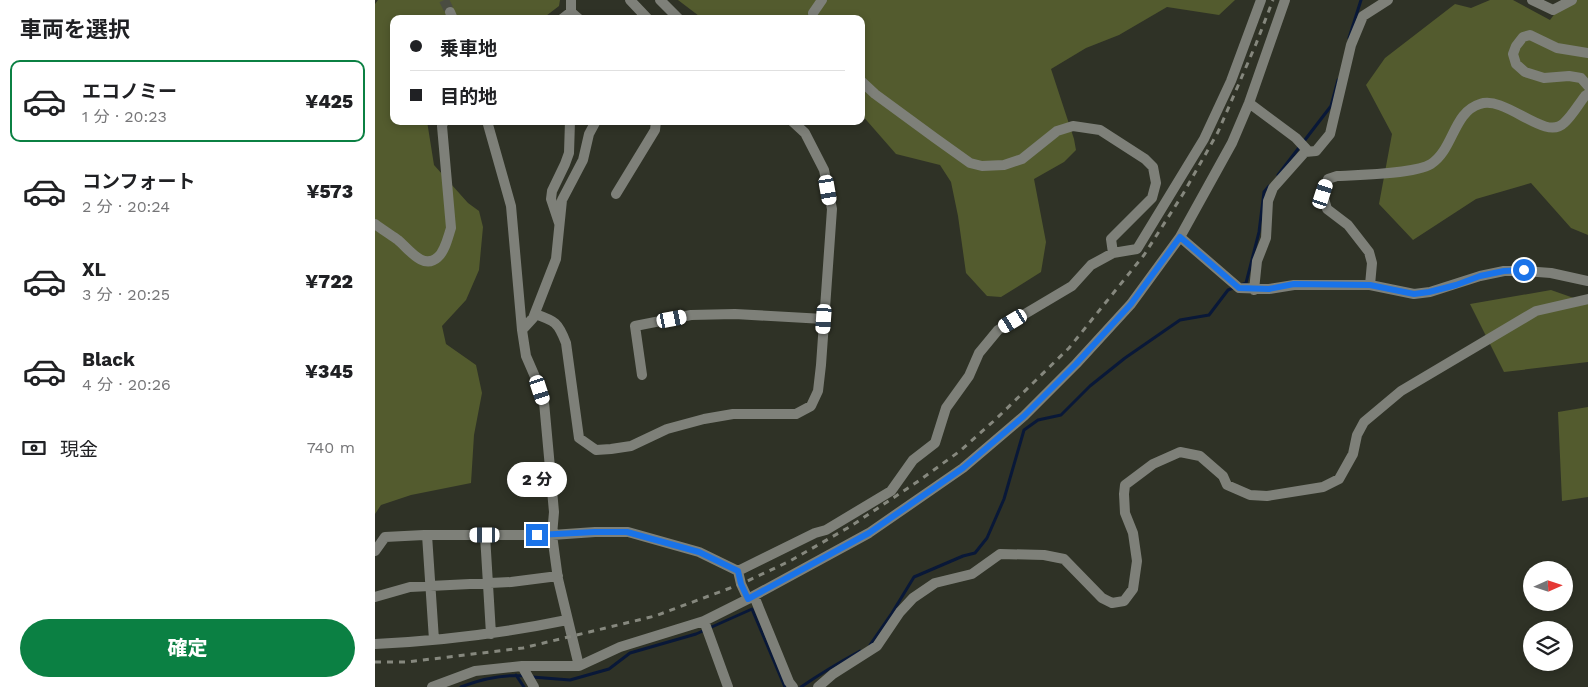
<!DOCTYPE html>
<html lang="ja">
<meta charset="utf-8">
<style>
:root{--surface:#fff;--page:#f2f2f2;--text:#202124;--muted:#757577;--line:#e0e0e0;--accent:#0b8043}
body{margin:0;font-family:"Work Sans","Noto Sans JP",sans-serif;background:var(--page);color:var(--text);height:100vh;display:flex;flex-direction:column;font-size:19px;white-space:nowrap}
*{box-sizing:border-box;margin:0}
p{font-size:16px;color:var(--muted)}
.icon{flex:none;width:28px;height:28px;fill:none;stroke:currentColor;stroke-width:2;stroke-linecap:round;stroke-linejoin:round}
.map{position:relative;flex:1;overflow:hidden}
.drawer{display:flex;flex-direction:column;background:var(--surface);width:375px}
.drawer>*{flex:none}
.hud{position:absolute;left:15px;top:15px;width:475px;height:110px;border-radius:10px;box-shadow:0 2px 8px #0003;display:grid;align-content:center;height:110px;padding:0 20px;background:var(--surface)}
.needle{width:32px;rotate:87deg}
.tools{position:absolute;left:1148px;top:561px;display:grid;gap:10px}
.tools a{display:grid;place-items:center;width:50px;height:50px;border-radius:50%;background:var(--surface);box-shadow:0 2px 8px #0003;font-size:25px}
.end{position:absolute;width:22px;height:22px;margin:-11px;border:6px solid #1a73e8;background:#fff;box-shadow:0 0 0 2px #fff}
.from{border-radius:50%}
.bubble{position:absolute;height:35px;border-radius:18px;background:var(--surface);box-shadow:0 2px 8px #0003;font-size:16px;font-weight:800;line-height:35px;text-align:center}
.car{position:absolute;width:15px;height:30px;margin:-15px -8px;border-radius:6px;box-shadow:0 0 4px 1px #0007;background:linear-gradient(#fff 24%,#345 0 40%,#fff 0 76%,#345 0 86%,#fff 0)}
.hud b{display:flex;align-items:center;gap:18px;height:48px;font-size:19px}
.hud b+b{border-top:1px solid var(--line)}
.hud i{width:12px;height:12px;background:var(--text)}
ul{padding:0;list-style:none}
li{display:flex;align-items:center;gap:15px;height:82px;margin:0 10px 8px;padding:0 10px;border:2px solid transparent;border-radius:10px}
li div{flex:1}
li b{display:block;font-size:19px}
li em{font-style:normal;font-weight:800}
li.active{border-color:var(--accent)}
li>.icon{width:45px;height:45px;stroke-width:1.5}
h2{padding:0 20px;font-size:22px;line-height:60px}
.pay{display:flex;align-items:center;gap:12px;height:55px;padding:0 20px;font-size:19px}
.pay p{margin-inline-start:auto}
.cta{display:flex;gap:10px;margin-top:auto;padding:10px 20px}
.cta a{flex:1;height:58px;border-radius:30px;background:var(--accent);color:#fff;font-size:20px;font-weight:800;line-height:58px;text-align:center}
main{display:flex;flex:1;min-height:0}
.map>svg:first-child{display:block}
.forest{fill:#535b2e}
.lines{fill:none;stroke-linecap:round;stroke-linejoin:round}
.stream{stroke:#091838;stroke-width:3}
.minor-tunnel{stroke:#4a4c41;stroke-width:10;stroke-dasharray:10 5;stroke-linecap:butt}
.minor{stroke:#7e8079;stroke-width:10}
.rail{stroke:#86887e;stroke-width:3;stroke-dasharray:6 6;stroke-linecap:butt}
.route{stroke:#1a73e8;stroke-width:6}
</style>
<main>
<section class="drawer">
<h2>車両を選択</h2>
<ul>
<li class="active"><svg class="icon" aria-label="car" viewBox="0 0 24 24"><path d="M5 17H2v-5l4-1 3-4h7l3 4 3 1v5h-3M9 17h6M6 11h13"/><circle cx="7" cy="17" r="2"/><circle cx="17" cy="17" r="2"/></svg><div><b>エコノミー</b><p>1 分 · 20:23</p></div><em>¥425</em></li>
<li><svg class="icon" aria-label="car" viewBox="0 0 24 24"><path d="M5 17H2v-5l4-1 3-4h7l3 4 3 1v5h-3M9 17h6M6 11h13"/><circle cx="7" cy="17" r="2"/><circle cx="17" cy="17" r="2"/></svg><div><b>コンフォート</b><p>2 分 · 20:24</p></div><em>¥573</em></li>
<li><svg class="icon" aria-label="car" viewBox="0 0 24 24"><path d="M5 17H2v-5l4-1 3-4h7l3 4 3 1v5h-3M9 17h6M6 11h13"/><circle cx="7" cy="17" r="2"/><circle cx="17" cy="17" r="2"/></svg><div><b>XL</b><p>3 分 · 20:25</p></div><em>¥722</em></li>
<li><svg class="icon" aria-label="car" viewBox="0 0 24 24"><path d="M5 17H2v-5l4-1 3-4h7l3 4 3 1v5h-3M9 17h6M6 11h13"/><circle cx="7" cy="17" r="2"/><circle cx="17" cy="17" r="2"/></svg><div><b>Black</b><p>4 分 · 20:26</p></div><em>¥345</em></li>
</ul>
<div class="pay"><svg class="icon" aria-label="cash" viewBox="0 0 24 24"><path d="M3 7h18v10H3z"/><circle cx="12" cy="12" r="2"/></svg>現金<p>740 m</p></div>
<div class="cta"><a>確定</a></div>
</section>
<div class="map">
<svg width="1213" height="687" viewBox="0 0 1213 687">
<rect width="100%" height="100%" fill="#2f3226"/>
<path class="forest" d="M3 0H185L184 6 167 19H19V121H52L59 165 93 203 104 211 108 227 104 270 91 300 67 326 71 344 101 365 107 393 99 435 96 483 36 495 6 505 0 514V4Z
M303 0H860L844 15 792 7 744 35 711 48 676 69 699 139 701 150 689 162 659 179 671 242 666 272 626 297 612 296 591 273 583 216 576 182 565 165 521 154 486 114V19H328Z
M1115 0H1138L1175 20 1190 0H1213V235L1196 228 1156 183 1101 199 1038 240 1004 204 1017 134 991 85 1010 58 1080 4 1096 8Z
M1176 290 1213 303V362L1129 372 1095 304Z
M1213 407V497L1187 501 1183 412Z"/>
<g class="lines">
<path class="stream" d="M974 38 986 0
M903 175 956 106 963 80
M866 285 871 283 884 232 889 192 894 186
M495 645 517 613 539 577 588 556 600 553 612 538 629 499 649 430 663 420 686 415 715 386 750 358 805 320 834 315 853 290 861 287
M141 675 149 687
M157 677 195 680 234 669 255 653 321 634 377 609 410 687
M86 687C106 679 129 674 151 676
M426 687C445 674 465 662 485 651"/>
<path class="minor-tunnel" d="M69 0 75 12"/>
<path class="minor" d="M255 0 273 19
M285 0 304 19
M1157 0 1178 10 1197 0
M75 12 78 19
M196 12 204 19
M187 19 196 12V0
M439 19 438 13 447 0
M1213 53 1182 48 1155 35 1148 37 1141 46 1138 54 1141 64 1150 72 1169 78 1194 76 1206 78 1213 86
M486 81 500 94 560 138 595 163 607 166 629 165 647 159 682 131 698 126 725 130 770 159 778 167 781 183 777 198 736 239 738 253
M874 103 921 138 933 151
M112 121 136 206 147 330 151 356 161 379 169 402 179 512 177 535 183 579 204 666
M241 194 280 130 281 121
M184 223 176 199 177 191 190 164 194 153 195 121
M0 224C8 230 16 235 23 240 33 248 48 271 63 257 70 251 73 237 76 228L67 126 69 121
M805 237 864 288 894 289 919 285H995L1039 294 1055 292 1105 276 1129 271H1149L1176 273 1213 281
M995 285 997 263 994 252 973 225 952 209 948 195 953 179 962 176C983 175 1040 174 1056 164 1079 149 1078 112 1105 104 1131 95 1170 142 1189 123 1197 116 1203 105 1210 96L1213 94
M879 290 882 261 891 238 893 201 898 188 930 152 941 151 955 134 976 45 988 16 1013 0
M160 314C180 321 183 322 191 343L204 438 221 450 236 449 256 446 292 429 329 419 358 414H421L436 406 443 391 446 365 457 209 449 170 430 133 417 121
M147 330 158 318 181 259 187 200 208 160 214 134 221 121
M267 375 260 326 316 315 360 314 449 319
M52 535 59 640
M110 535 116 634
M0 551 10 537 49 535H177L220 532H253L324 552 363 571
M363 571 440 533 451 530 516 491 538 460 560 443 571 408 594 376 604 353 623 330 697 286 716 265 738 253 762 249 829 139 856 81 886 0
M363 571 366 584 373 599
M379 596 414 682 418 687
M0 597 35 587 136 582 183 576
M329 621 353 687
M0 644C65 641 129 633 192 620
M147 666 159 687
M57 687 100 671 147 666H204L245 647 329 621 373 599 494 533 588 468 649 416 701 364 756 304 805 237 857 143 874 103 910 0
M443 687 458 674 502 646 525 612 538 598 560 583 597 574 625 554 669 555 689 559 727 598 737 603 749 601 758 589 762 561 758 533 750 513 749 494 750 485 778 464 805 452 825 456 848 476 852 485 875 495 892 496 948 487 964 479 978 454 982 435 989 422 1026 391 1161 311 1213 299"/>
<path class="rail" d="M0 662H32L148 648 280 616 366 584 415 561 476 526 542 482 585 451 621 419 694 348 769 255 808 194 843 132 881 44 898 0"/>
</g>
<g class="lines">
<path class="route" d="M162 535 220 532H252L324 552 363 571 366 584 373 599 494 533 588 468 649 416 701 364 756 304 805 237 864 288 894 289 919 284 995 285 1039 294 1054 292 1081 285 1105 276 1129 271 1149 270"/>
</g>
</svg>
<div class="tools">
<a><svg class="needle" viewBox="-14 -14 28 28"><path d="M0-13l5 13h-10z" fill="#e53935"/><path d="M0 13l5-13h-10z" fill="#757577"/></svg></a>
<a><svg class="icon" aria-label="layers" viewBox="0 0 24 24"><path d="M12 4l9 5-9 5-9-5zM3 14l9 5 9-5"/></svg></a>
</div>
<i class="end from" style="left:1149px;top:270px"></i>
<i class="end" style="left:162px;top:535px"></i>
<div class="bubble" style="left:132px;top:462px;width:60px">2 分</div>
<i class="car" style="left:453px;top:190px;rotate:170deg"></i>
<i class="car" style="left:948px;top:194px;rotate:18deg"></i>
<i class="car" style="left:297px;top:319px;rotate:79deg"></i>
<i class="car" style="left:449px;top:319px;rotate:184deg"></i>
<i class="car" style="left:638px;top:321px;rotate:239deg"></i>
<i class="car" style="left:165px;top:390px;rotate:162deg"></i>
<i class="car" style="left:110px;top:535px;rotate:270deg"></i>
<div class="hud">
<b><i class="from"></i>乗車地</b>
<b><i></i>目的地</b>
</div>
</div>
</main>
